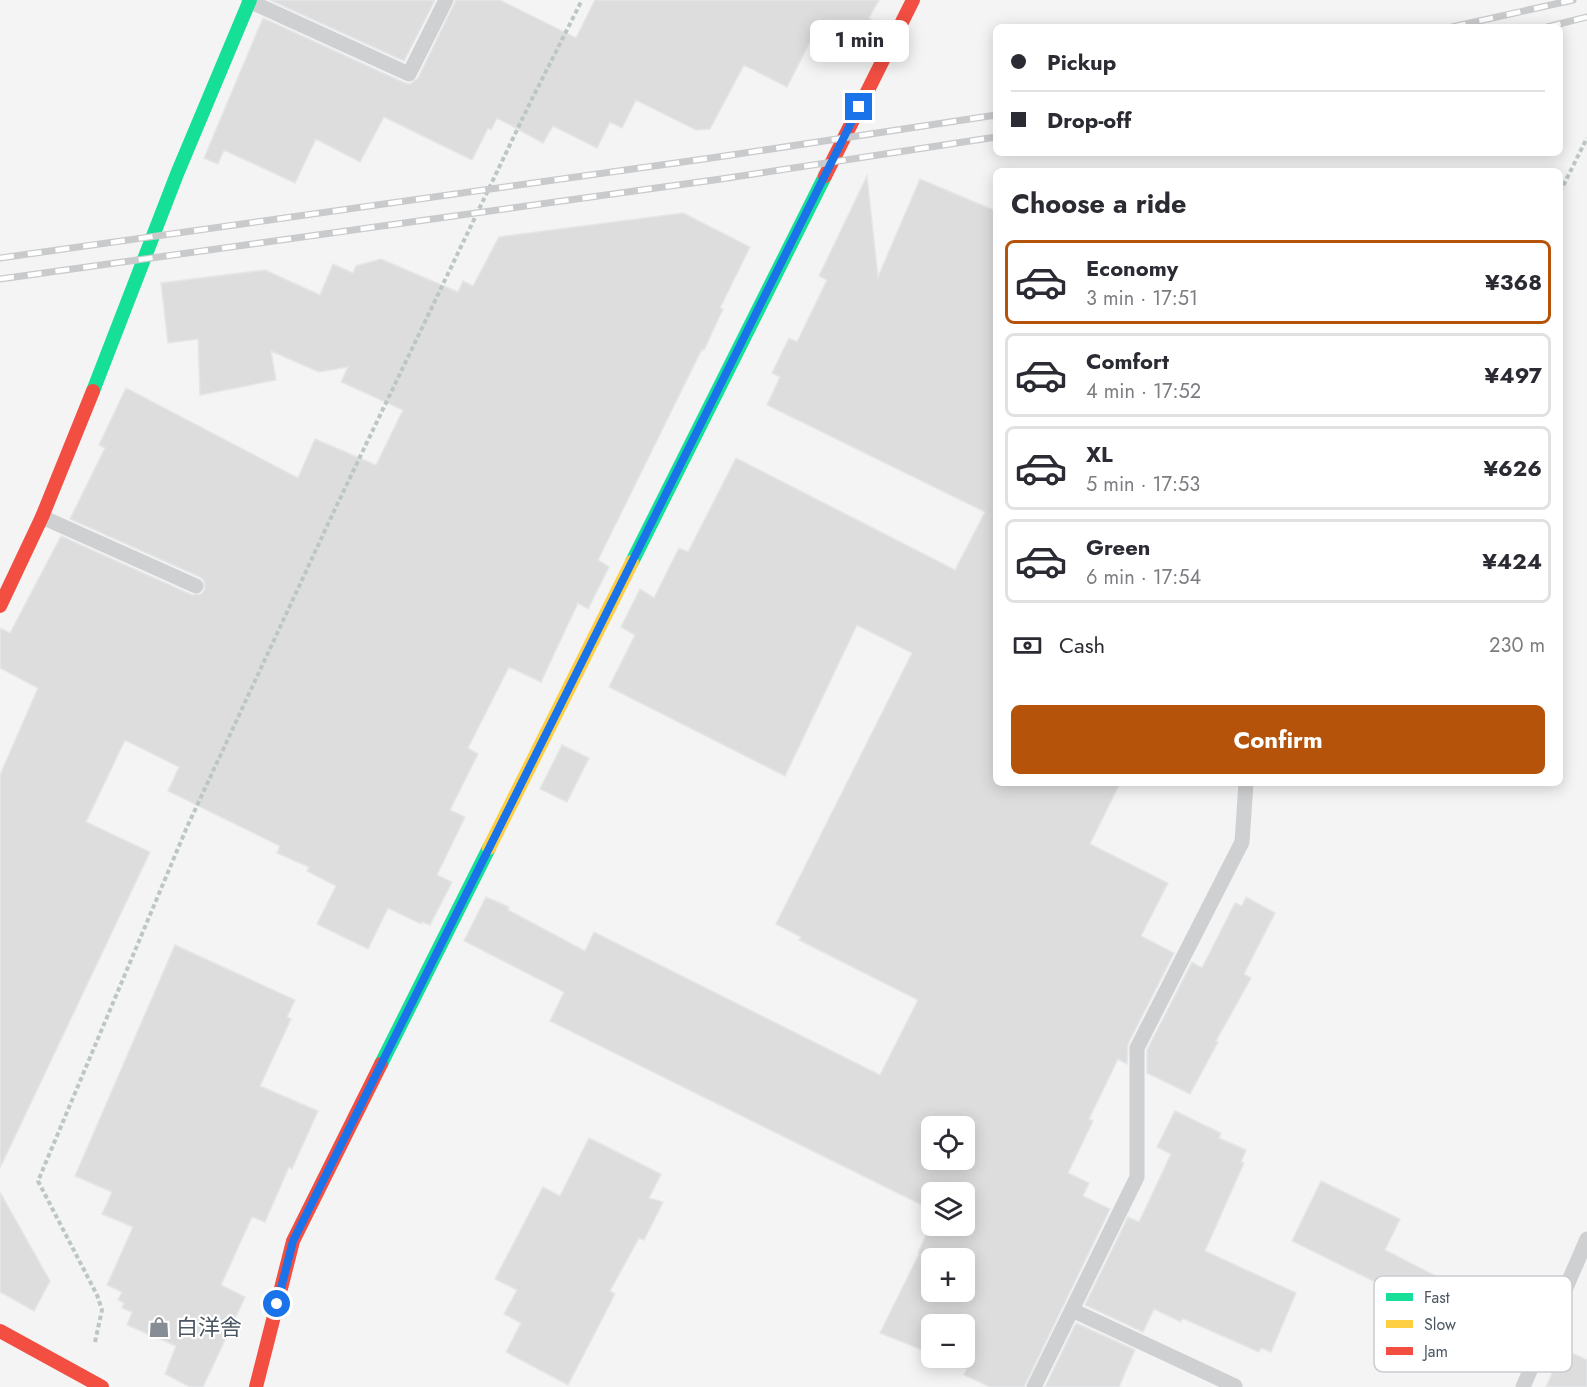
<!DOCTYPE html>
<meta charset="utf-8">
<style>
:root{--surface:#fff;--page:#f7f7f7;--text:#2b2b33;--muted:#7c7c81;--line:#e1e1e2;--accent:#b45309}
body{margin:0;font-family:Jost,"Noto Sans JP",sans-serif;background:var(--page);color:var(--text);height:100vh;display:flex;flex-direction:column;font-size:22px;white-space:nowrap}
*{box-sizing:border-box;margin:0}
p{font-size:20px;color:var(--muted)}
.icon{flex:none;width:33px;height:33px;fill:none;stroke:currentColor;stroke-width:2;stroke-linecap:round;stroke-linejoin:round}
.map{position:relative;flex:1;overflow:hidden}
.side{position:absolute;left:993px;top:168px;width:570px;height:618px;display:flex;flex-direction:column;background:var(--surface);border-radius:9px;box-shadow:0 3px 15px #0003}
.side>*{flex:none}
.top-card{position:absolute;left:993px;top:24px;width:570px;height:132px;border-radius:9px;box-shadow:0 3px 15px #0003;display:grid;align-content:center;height:132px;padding:0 18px;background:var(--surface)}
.tools{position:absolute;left:921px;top:1116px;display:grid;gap:12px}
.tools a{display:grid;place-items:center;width:54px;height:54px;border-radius:9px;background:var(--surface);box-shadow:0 3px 15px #0003;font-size:30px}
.end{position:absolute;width:27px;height:27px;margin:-14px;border:8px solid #1a73e8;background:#fff;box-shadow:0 0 0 3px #fff}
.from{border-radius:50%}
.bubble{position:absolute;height:42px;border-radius:9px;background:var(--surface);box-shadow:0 3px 15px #0003;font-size:20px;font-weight:700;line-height:42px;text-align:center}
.top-card b{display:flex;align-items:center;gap:21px;height:57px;font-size:22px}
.top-card b+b{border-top:2px solid var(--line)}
.top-card i{width:15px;height:15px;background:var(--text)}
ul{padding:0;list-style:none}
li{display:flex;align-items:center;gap:18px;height:84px;margin:0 12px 9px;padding:0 6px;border:3px solid var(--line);border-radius:9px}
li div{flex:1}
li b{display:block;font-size:22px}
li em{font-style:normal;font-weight:700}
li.on{border-color:var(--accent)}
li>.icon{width:54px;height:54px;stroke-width:1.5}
h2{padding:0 18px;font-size:27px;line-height:72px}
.pay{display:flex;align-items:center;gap:15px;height:66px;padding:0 18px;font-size:22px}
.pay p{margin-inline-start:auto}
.button{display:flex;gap:12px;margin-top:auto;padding:12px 18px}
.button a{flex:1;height:69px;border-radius:9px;background:var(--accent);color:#fff;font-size:24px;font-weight:700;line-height:69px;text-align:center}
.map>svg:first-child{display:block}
.building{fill:#ddddde;stroke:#e5e6e7;stroke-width:1.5;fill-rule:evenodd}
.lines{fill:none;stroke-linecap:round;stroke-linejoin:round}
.path{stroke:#bcc7c4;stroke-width:4;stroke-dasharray:4.5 3;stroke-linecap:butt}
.lane{stroke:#ced0d2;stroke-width:15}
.fast{stroke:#16e098;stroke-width:14}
.slow{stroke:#ffcf43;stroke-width:14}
.jam{stroke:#f24e42;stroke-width:14}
.rail-casing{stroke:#c9cacc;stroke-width:7}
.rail{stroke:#fff;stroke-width:4.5;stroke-dasharray:14;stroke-linecap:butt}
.route{stroke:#1a73e8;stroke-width:8}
.labels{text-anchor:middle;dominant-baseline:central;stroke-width:4.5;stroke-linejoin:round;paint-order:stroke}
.poi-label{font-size:22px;fill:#4a5661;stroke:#fff;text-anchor:start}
.key{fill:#fff;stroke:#c9ccd0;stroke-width:1.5}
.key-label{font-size:16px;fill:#4a5661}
</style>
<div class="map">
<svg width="1587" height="1387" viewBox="0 0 1587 1387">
<rect width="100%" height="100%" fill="#f4f4f4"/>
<path class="building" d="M270 0H435L404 61Z
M456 0H500L576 38 595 0H879L869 18 872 20 855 54 810 42 787 87 744 65 710 129 696 130 636 100 622 128 610 122 597 148 553 126 543 143 497 118 491 130 488 128 472 160 384 117 360 162 316 139 295 183 224 150 218 164 204 158 263 18 405 83 410 84 418 78Z
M867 176 878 277 920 179 996 211V783H1120L1090 844 1168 883 1141 936 1174 953 1128 1044 1127 1064 1118 1059 1089 1119 1093 1121 1068 1173 1089 1183 1083 1196 1110 1209 1024 1387H990L964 1375 967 1369 939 1358H964V1324H932V1354L880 1333 919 1254 918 1253 932 1221V1226H964V1192H932V1210L550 1021 564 992 464 941 486 897 509 907 508 910 585 951 594 932 880 1075 918 1000 799 940 801 937 776 924 912 653 857 625 785 776 609 687 635 635 621 627 640 589 654 598 679 548 688 552 736 458 955 570 985 512 767 405 780 377 772 373 789 338 797 342 827 280 819 276ZM932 1126H964V1160H932ZM932 1258H964V1292H932Z
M683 213 750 247 720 308 723 309 704 350 702 349 598 560 609 567 588 609 578 603 541 682 509 667 468 748 478 754 450 810 465 817 437 875 452 882 430 925 422 922 421 924 388 908 368 949 317 924 336 886 307 871 309 867 277 853 280 846 168 791 179 767 125 740 86 822 150 852 0 1168V775L38 688 0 668V628L10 633 61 536 192 595 201 594 205 589 204 581 200 577 70 519 105 448 99 445 126 388 298 478 315 439 376 465 403 410 341 382 348 367 319 372 271 351 276 380 200 395 198 339 168 343 161 283 265 270 320 295 333 264 353 273 356 266 381 259 458 292 463 281 473 286 499 237Z
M562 745 589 758 567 802 540 789Z
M1246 897 1275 913 1244 974 1251 978 1216 1041 1218 1042 1190 1094 1147 1073V1050L1192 962 1202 968 1235 903 1242 906Z
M175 945 295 1000 287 1017 291 1019 260 1086 318 1111 292 1169 289 1167 265 1222 252 1217 221 1285 245 1297 203 1387H190L165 1374 176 1346 127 1325 132 1312 122 1308 124 1303 118 1300 122 1292 107 1285 133 1227 102 1214 112 1192 75 1176Z
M1175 1111 1221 1133 1219 1138 1246 1150 1241 1162 1244 1163 1205 1251 1296 1293 1271 1352 1261 1348 1259 1352 1182 1318 1181 1322 1154 1309 1143 1332 1085 1305 1128 1217 1139 1222 1171 1154 1157 1147Z
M589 1138 661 1174 649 1198 663 1202 644 1240 639 1238 610 1291 615 1294 568 1385 506 1352 521 1323 504 1314 517 1290 495 1279 543 1187 560 1196Z
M1321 1181 1400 1219 1385 1250 1504 1311 1474 1367 1394 1326 1408 1298 1292 1241Z
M0 1192 50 1281 34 1311 0 1292Z
M1076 1323 1135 1350 1119 1387H1045Z
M1563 1349 1587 1360V1387H1546Z"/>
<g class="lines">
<path class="path" d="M1560 192 1587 138
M95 1342 102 1310 97 1295 38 1181 187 827 335 509 530 103 582 0"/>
<path class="lane" d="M249 1 409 74 446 0
M42 517 196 586
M1072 1310 1235 1386
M1034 1387 1137 1177V1048L1242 842 1246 783
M1523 1387 1587 1239"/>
<path class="fast" d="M93 391 177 174 250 0
M632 562 825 176
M381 1064 489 848"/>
<path class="slow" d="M489 848 632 562"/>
<path class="jam" d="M825 176 913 0
M0 606 42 517 93 391
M0 1331 102 1387
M256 1387 293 1241 381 1064"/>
<defs>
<path id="rail" d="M1452 27 1573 0
M1547 27 1587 17
M0 258 718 157 996 115
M0 279 721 179 996 137"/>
</defs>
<use href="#rail" class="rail-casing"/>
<use href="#rail" class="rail"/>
</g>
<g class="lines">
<path class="route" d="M277 1304 293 1241 859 107"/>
</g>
<defs>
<symbol id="shop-bare" viewBox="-9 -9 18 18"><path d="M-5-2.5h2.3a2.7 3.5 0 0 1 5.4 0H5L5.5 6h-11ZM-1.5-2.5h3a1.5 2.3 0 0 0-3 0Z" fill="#868d94" stroke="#fff" stroke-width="2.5" paint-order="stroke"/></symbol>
</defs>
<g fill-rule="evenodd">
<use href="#shop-bare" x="144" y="1312" width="30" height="30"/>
</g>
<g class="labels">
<g class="poi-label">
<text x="176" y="1327">白洋舎</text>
</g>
</g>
<rect x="1374" y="1276" width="198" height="96" rx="9" class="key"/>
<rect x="1386" y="1293" width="27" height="8" fill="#16e098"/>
<rect x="1386" y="1320" width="27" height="8" fill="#ffcf43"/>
<rect x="1386" y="1347" width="27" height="8" fill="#f24e42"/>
<g class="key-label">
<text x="1424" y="1303">Fast</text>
<text x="1424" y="1330">Slow</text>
<text x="1424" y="1357">Jam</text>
</g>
</svg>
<div class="tools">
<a><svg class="icon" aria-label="locate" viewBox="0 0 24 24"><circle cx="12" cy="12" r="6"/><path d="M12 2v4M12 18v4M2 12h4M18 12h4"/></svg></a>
<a><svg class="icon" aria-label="layers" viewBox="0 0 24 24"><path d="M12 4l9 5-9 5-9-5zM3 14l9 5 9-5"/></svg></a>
<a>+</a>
<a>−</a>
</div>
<i class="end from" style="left:277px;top:1304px"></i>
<i class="end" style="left:859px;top:107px"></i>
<div class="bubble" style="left:810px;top:20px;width:99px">1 min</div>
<div class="top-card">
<b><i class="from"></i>Pickup</b>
<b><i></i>Drop-off</b>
</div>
<section class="side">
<h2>Choose a ride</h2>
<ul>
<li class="on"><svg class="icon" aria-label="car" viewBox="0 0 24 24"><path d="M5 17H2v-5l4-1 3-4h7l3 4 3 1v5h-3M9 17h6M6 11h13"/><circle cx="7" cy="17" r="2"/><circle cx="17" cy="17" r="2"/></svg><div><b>Economy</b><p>3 min · 17:51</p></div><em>¥368</em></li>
<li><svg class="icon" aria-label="car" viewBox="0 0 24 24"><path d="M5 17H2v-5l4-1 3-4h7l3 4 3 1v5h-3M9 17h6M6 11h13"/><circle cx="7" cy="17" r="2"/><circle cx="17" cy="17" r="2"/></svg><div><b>Comfort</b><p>4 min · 17:52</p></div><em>¥497</em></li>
<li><svg class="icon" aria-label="car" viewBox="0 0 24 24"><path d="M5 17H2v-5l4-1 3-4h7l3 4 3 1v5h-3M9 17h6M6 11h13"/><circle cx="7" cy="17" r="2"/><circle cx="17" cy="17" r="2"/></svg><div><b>XL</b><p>5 min · 17:53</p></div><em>¥626</em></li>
<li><svg class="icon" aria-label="car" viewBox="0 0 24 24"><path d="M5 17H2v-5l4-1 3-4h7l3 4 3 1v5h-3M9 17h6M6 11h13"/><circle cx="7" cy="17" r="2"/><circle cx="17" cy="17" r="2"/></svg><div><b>Green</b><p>6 min · 17:54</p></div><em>¥424</em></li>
</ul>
<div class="pay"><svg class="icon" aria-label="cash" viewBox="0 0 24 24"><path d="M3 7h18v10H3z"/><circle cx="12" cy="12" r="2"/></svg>Cash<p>230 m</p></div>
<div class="button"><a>Confirm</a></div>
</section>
</div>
